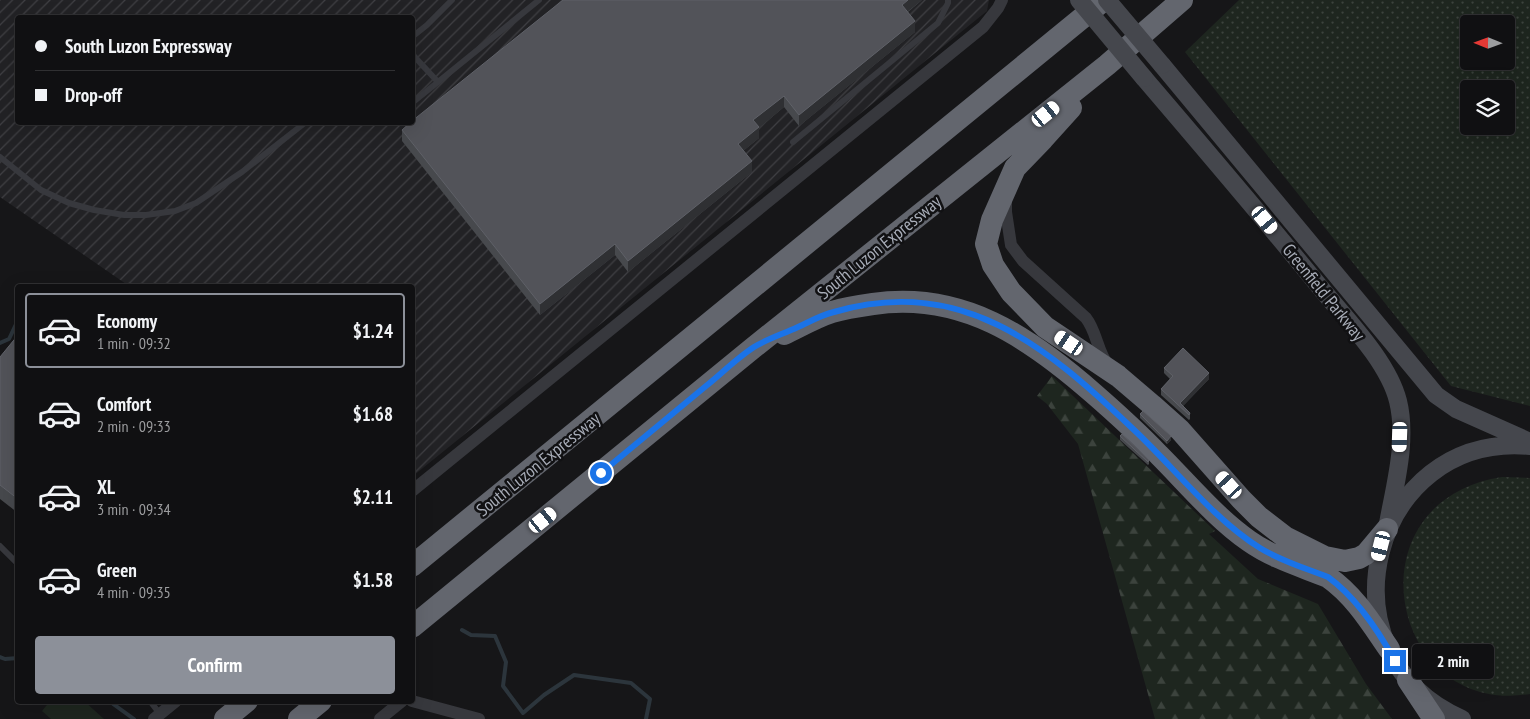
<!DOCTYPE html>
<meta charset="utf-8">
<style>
:root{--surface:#101012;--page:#1e1e20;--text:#f1f3f6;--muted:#9c9d9f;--line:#303032;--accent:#8c9099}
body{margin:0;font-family:"PT Sans Narrow",sans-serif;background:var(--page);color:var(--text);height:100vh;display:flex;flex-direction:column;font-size:19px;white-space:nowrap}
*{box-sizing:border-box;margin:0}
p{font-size:16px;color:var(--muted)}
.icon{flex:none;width:28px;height:28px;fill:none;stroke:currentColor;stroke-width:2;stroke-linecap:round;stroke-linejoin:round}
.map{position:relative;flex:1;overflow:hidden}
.drawer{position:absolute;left:15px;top:284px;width:400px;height:420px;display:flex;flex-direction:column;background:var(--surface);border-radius:5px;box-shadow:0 5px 20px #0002,0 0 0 1px var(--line)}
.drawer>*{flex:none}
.guide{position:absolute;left:15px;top:15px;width:400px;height:110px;border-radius:5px;box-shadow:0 5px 20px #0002,0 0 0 1px var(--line);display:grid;align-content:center;height:110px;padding:0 20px;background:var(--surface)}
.needle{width:32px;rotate:271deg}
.controls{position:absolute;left:1460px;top:15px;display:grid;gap:10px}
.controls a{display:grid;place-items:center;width:55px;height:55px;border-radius:5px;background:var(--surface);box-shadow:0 5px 20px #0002,0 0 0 1px var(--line);font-size:25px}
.end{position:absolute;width:22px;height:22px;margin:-11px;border:6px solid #1a73e8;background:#fff;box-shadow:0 0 0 2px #fff}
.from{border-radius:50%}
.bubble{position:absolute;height:35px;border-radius:5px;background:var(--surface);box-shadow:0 5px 20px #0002,0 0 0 1px var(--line);font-size:16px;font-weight:700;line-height:35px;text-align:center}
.car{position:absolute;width:15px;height:30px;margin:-15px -8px;border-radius:6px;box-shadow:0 0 4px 1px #0007;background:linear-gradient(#fff 24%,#345 0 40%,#fff 0 76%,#345 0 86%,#fff 0)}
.guide b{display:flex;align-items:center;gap:18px;height:48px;font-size:19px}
.guide b+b{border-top:1px solid var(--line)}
.guide i{width:12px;height:12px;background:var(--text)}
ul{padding:9px 0 0;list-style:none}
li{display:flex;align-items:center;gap:15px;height:75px;margin:0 10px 8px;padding:0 10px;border:2px solid transparent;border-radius:5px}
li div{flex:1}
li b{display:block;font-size:19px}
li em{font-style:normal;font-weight:700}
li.active{border-color:var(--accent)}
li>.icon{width:45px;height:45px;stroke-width:1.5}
.primary-button{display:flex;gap:10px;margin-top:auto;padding:10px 20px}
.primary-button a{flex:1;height:58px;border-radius:5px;background:var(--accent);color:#fff;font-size:20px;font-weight:700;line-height:58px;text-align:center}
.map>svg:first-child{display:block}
.industrial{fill:url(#industrial-furrows);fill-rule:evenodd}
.green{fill:url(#green-dots);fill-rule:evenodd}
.forest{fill:url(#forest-firs)}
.pitch{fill:#1e261f}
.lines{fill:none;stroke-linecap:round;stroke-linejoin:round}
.stream{stroke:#2c353c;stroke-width:4}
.service{stroke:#37383d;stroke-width:6}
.minor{stroke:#37383d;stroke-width:12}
.secondary{stroke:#45474d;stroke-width:18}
.motorway{stroke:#63666e;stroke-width:22}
.secondary-bridge{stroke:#45474d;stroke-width:18}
.wall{fill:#47494d}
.shaded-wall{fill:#2f3033}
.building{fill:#525359;stroke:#5f6168}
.route{stroke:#1a73e8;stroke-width:6}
.labels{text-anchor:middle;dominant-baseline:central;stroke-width:5;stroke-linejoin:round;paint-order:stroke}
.street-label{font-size:18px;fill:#a8adb8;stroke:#111113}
</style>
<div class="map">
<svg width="1530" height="719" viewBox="0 0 1530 719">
<defs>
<pattern id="industrial-furrows" width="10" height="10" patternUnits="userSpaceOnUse" patternTransform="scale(1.25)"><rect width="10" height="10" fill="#222225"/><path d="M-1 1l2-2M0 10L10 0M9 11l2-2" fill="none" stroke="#3f3f43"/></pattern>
<pattern id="green-dots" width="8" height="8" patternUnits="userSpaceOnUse" patternTransform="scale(1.25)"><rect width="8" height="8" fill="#1e261f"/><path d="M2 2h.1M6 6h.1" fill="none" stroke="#3c433d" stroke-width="1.8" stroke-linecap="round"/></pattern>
<pattern id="forest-firs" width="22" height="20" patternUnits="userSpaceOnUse" patternTransform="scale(1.25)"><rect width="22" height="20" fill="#1e261f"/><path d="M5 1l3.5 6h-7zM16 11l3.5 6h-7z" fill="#3c433d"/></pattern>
</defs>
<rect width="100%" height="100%" fill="#161618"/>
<path class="industrial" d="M0 0H989L987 11 413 476 412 286H129L0 197ZM18 18H412V122H18Z"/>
<path class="green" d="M1239 0H1530V406L1451 386 1185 52ZM1469 24H1506V61H1469ZM1469 89H1506V126H1469Z
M1502 477 1530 478V694C1389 717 1347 501 1502 477Z"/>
<path class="forest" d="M1052 376 1215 531 1209 534 1258 579 1318 604 1366 684 1392 719H1155L1078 444 1047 404 1037 396Z"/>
<path class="pitch" d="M50 701H84L104 719H51L42 711Z"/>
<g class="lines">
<path class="stream" d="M0 343 9 339 18 320
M462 630 471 635 495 636 506 662 503 686 523 713 544 695 574 675 631 683 650 699 646 719
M0 657 5 659 18 658
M109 701 134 719"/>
<path class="service" d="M412 37 427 25 452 0
M412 54 438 82
M412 103 539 0
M793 142 938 23 948 3V0
M0 157 41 190 69 203 94 210 124 215H146L175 211 196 203 242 172 306 122
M0 546 18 564
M150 701 160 714"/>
<path class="minor" d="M1006 200V212L1011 245 1023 261 1086 318C1097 332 1097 351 1108 365
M412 491 983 27 998 8 1002 0
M412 701 479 719
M154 719 176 701
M380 719 402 701"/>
<path class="secondary" d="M1162 65 1436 395 1456 409 1530 442
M1144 78C1203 147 1262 216 1319 286 1345 318 1388 361 1398 401 1408 442 1394 488 1387 529
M1462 719C1314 655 1370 431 1530 446"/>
<path class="motorway" d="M1071 108 1043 139 1015 168 992 220 986 244 993 265 1011 292 1045 327 1118 376 1152 405 1180 430 1241 499 1259 517 1285 537 1325 557 1345 561 1359 558 1366 554 1387 529
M784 334C799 327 816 317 832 312 845 308 859 306 873 304 962 291 1029 337 1093 393 1116 413 1138 433 1159 455 1188 484 1216 518 1249 541 1273 558 1301 566 1328 577 1355 596 1371 623 1389 649
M412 566 1104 0
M412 627 753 348 1107 65 1182 0
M1408 680 1434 719
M225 719 247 701
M299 719 321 701"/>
<path class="secondary-bridge" d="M1079 0 1144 78
M1107 0 1162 65"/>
</g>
<path class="wall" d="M922 0 908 12 915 32 799 126 784 107 759 128V138L743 151 752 172 628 272 615 255 540 315 402 141V130Z
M18 335V513L0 499V357Z
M1164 368 1209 379 1183 406 1190 413V419L1189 420 1161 395V389L1170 379 1164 373Z
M1140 414 1171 440 1167 444 1140 418Z
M1120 436 1149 460V464L1148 465 1120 440Z"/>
<path class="shaded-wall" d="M908 0H922L902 16V5Z
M915 21V32L799 126V115Z
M784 96V107L759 128V138L738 155V144L753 120Z
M752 161V172L628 272V261Z
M615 244V255L540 315V304Z
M1209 373V379L1181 408 1180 403Z
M1171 436V440L1167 444V441Z"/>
<path class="building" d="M563 0H908L902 5 915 21 799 115 784 96 753 120 759 127 738 144 752 161 628 261 615 244 540 304 402 130 411 122H412V121Z
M18 335V499L0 485V357Z
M1183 348 1209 373 1180 403 1190 413 1189 415 1161 389 1173 376 1164 368Z
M1143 411 1171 436 1167 441 1140 414Z
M1122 434 1149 460 1148 462 1120 436Z"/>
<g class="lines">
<path class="route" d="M601 473C636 444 671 415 706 386 721 374 737 358 754 347 767 339 783 334 798 327 809 322 821 315 834 312 961 275 1045 345 1132 428 1173 466 1213 519 1260 548 1281 561 1305 568 1328 577 1357 598 1378 630 1395 661"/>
</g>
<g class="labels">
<g class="street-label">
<text transform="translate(879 247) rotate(-39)">South Luzon Expressway</text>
<text transform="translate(1324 292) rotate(51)">Greenfield Parkway</text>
<text transform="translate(538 464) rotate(-39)">South Luzon Expressway</text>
</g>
</g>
</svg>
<div class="controls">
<a><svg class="needle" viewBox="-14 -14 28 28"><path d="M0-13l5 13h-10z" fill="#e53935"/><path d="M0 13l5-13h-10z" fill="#9c9d9f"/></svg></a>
<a><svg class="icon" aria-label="layers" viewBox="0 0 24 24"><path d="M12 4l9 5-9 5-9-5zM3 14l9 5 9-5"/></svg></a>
</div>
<i class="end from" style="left:601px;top:473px"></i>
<i class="end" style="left:1395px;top:661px"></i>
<div class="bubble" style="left:1412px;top:644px;width:82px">2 min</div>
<i class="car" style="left:1046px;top:114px;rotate:51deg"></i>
<i class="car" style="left:1265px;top:220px;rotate:140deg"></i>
<i class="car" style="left:1069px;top:343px;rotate:304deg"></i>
<i class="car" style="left:1400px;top:437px;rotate:182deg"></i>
<i class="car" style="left:1229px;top:485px;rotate:318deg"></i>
<i class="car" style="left:543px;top:520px;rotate:51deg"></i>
<i class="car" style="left:1381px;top:546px;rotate:194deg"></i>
<div class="guide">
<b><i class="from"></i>South Luzon Expressway</b>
<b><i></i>Drop-off</b>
</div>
<section class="drawer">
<ul>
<li class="active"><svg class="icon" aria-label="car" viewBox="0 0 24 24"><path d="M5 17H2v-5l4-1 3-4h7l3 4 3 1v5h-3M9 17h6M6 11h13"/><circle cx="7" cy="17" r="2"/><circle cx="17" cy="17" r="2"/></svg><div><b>Economy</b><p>1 min · 09:32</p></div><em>$1.24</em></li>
<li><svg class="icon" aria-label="car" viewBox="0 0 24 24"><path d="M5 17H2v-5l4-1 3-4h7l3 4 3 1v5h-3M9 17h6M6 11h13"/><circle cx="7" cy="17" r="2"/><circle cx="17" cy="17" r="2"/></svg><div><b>Comfort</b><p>2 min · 09:33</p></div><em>$1.68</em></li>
<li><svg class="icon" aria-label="car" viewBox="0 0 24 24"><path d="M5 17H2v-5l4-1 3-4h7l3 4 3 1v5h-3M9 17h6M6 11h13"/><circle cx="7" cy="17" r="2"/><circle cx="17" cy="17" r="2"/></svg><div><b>XL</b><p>3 min · 09:34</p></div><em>$2.11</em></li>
<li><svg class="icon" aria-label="car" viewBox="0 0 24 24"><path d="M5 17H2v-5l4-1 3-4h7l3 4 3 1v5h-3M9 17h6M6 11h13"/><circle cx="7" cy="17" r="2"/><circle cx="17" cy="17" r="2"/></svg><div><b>Green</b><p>4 min · 09:35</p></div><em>$1.58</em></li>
</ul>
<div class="primary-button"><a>Confirm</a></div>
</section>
</div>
